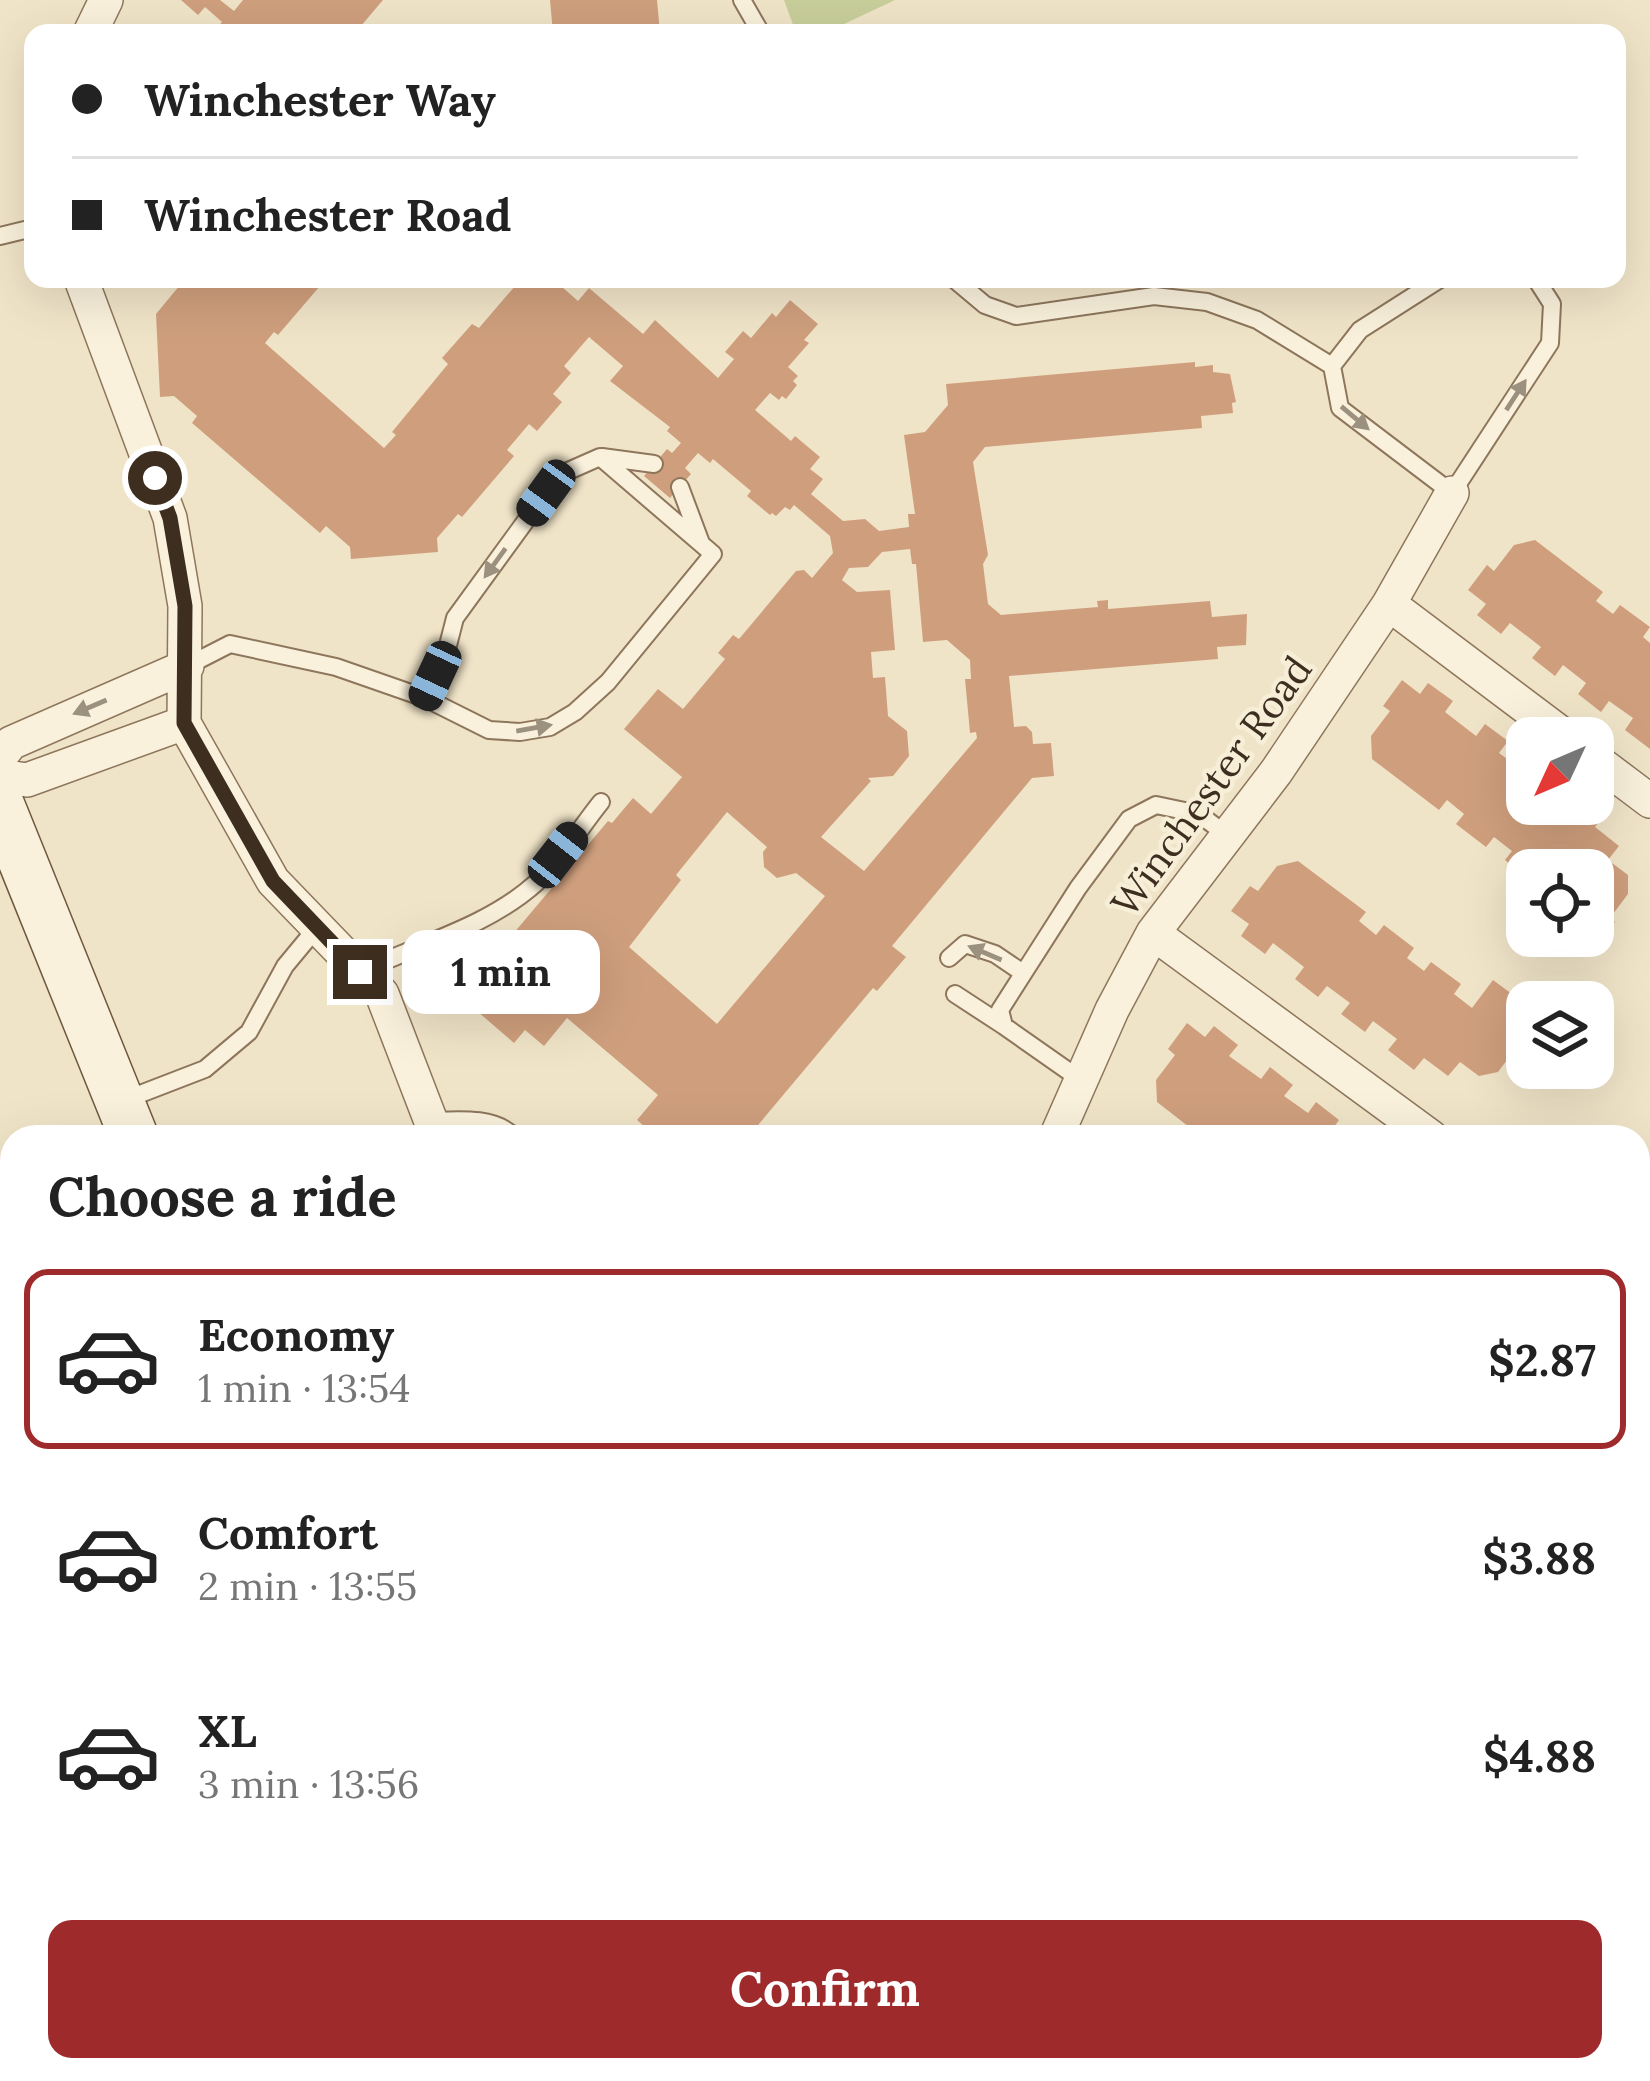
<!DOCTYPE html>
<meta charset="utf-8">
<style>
:root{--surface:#fff;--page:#f6f6f6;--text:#222;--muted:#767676;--line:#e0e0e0;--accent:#9e2a2b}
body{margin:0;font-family:Lora,serif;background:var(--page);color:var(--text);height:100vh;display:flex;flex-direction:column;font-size:45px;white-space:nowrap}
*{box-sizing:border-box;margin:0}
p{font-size:39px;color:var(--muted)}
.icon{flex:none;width:66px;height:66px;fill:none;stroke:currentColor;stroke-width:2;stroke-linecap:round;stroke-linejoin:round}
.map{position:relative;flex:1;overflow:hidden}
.drawer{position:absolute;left:0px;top:1125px;width:1650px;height:957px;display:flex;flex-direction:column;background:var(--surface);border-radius:36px 36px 0 0;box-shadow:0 12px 48px #0002}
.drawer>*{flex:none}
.banner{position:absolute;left:24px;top:24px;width:1602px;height:264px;border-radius:24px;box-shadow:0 12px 48px #0002;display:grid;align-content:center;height:264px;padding:0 48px;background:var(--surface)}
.needle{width:78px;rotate:226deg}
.controls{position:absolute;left:1506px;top:717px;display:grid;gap:24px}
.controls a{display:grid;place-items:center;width:108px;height:108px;border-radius:24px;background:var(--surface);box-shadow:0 12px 48px #0002;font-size:60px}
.end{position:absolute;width:54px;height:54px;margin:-27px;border:15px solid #3d2e20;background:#fff;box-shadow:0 0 0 6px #fff}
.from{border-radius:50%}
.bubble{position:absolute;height:84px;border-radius:24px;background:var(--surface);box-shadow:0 12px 48px #0002;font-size:39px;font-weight:700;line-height:84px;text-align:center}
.car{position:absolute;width:36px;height:72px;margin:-36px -18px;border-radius:15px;box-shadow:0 0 9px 3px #0007;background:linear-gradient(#222 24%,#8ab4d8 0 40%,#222 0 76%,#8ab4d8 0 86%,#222 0)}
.banner b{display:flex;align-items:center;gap:42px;height:114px;font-size:45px}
.banner b+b{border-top:3px solid var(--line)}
.banner i{width:30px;height:30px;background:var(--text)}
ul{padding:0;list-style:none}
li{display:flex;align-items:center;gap:36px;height:180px;margin:0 24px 18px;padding:0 24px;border:6px solid transparent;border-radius:24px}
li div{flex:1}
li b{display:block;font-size:45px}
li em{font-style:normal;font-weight:700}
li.selected{border-color:var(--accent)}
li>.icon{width:108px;height:108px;stroke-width:1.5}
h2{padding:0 48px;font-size:54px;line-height:144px}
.button{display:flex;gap:24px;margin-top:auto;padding:24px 48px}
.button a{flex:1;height:138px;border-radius:24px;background:var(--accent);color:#fff;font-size:48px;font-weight:700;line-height:138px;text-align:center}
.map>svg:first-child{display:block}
.green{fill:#c9cf9b}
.building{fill:#cf9f7d;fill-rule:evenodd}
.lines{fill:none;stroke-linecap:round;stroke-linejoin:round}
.lane-casing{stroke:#8d765c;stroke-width:20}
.street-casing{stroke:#8d765c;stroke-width:36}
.secondary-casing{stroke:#6f573f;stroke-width:51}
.lane{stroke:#faf1dc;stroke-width:16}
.street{stroke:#faf1dc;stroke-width:33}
.secondary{stroke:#faf1dc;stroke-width:48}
.oneway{fill:#9c907e}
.route{stroke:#3d2e20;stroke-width:15}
.labels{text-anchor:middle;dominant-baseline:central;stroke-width:9;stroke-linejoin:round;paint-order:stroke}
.street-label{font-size:39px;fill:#3d2e20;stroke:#f7eed8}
</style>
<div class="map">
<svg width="1650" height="2081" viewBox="0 0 1650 2081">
<rect width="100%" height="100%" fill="#f0e4c8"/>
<path class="green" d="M784 0H895L825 33H796Z
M12 1465V2000L0 1976V1472Z
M47 2070H235L231 2081H53Z"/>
<path class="building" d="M181 0H220L234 11 243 0H383L355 33H212L222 22 205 7 198 15Z
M550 0H657L660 33H553Z
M185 279H326L278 335 274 332 265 343 384 448 396 435 392 432 448 364 442 358 472 324 479 328 521 279H553L578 301 589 288 643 334 655 320 718 378 734 359 725 352 743 331 751 338 772 313 776 317 790 300 818 324 804 340 809 343 788 367 798 376 793 381 797 385 786 399 782 396 779 400 770 393 755 410 791 441 795 436 820 457 810 469 823 479 811 494 843 521 865 519 879 531 909 527 908 514H915L904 435 925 432 948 405 946 384 1195 362V367L1213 365V372L1230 374 1236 402 1232 403 1233 413 1201 416 1202 428 985 447 973 462 988 555 983 564 988 604 1001 615 1098 607 1097 601 1108 600V609L1210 601 1212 617 1247 614 1246 645 1217 647 1218 659 1009 676 1014 727 1026 726 1032 732 1033 744 1051 743 1054 776 1032 778 892 946 906 957 877 991 873 988 748 1137H656L637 1120 658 1095 567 1018 544 1046 525 1030 514 1043 477 1011 489 997 472 983 608 821 612 823 633 798 651 814 682 777 624 729 658 689 683 709 725 659 718 653 733 635 739 639 796 571 804 570 812 578 833 553 830 536 794 505 790 510 785 507 776 516 772 513 770 515 747 496 751 491 713 459 710 463 698 453 685 468 691 474 670 498 644 476 667 449 672 453 681 443 667 431 670 427 610 381 623 366 589 337 564 366 571 373 553 394 562 402 537 431 529 424 507 450 514 456 462 517 458 514 437 538 438 552 351 559 350 547 326 526 320 533 192 423 197 416 174 396 160 397 156 314ZM910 549 912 564H916L923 642 947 640 970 660 971 679H965L970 733 976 732 977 738 864 871 821 837 871 781 868 778 893 776 909 756 907 731 888 716 885 677 873 678 871 652 895 650 890 590 857 592 842 580 849 568 868 567 882 552ZM727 812 767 847 763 852 764 867 777 878 796 873 825 896 717 1024 629 947 681 880 676 875Z
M1535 540 1603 592 1596 601 1613 614 1620 605 1650 627 1643 637 1650 643V749L1625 730 1633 718 1609 701 1601 712 1578 694 1586 683 1563 665 1555 676 1532 658 1541 647 1510 623 1501 634 1477 615 1486 604 1468 590 1487 565 1494 571 1514 545Z
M1402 680 1420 694 1428 683 1453 701 1445 712 1476 736 1485 724 1508 741 1499 753 1522 770 1527 764V804H1591L1604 814 1595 827 1619 846 1608 860 1628 875V894L1610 918 1615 922 1603 936 1600 934 1581 955 1561 939 1593 936V870H1527V877L1505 860 1512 851 1494 837 1486 847 1456 824 1464 814 1447 800 1439 810 1372 759 1371 736 1390 711 1383 706Z
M1298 861 1366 912 1359 921 1376 935 1384 925 1414 948 1407 958 1424 971 1431 962 1461 984 1454 994 1472 1008 1493 980 1520 1000 1523 995 1533 1002H1527V1042L1520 1051 1516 1048 1498 1072 1479 1076 1460 1062 1448 1076 1424 1058 1414 1070 1388 1050 1397 1039 1373 1021 1365 1032 1341 1014 1350 1003 1327 986 1318 997 1295 979 1304 967 1273 943 1265 954 1241 936 1249 924 1231 911 1250 886 1258 891 1277 866Z
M1187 1023 1205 1037 1214 1026 1238 1045 1229 1056 1261 1079 1270 1067 1293 1085 1284 1096 1308 1113 1316 1102 1339 1120 1331 1131 1339 1137H1202L1157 1102 1156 1080 1175 1055 1168 1049Z"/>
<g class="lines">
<defs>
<path id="lane" d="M742 0 761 33
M0 236 33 228
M954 279 985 305 1016 316 1154 296 1207 302 1257 320 1332 366
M1440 279 1360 330 1332 366 1340 408 1452 493 1550 343 1552 304 1536 279
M602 457 654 464
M680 487 701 543
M187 666 230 644 336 667 425 698 489 730 520 732 550 727 575 712 608 682 713 554 600 457 566 472 546 493 455 618 446 653 425 698
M949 958 965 944 995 954 1023 973
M360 972C419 944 487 927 536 883 561 860 580 828 601 802
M955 994 1004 1026
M1081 1080 1004 1026 1000 1010 1078 888 1129 819 1156 805 1199 814 1228 836
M122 1101 205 1069 249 1032 285 966 319 925
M431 1121C457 1120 495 1116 514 1137"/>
<path id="street" d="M90 33 106 0
M81 279 170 518 185 606 184 723
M1389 604 1567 738
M184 723 273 881 382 994 437 1137
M0 757 11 743 187 666
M1593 758 1650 801
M0 776 27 780 184 723
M1153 933 1431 1137
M1056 1137 1112 1010 1153 933 1276 772 1389 604 1452 493
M0 1276 12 1271
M1638 1541 1650 1523
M1638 1683 1650 1712
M921 2081 946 2070"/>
<path id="secondary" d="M0 805 134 1137
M623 2070 628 2081"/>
</defs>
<use href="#lane" class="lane-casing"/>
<use href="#street" class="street-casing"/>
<use href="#secondary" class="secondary-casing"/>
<use href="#lane" class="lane"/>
<use href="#street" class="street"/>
<use href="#secondary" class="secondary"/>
</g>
<defs><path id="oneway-solid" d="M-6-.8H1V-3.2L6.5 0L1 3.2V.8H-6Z" transform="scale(3)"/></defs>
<g class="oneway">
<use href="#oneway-solid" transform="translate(1516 395) rotate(-57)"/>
<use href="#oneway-solid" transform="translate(1355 418) rotate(40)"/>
<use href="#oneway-solid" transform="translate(495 563) rotate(126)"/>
<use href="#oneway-solid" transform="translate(90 707) rotate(157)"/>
<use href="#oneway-solid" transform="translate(534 728) rotate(-10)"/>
<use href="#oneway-solid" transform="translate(985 953) rotate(-157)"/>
</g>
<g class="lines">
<path class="route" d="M155 478 170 518 185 606 184 723 273 881 360 972"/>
</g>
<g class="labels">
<g class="street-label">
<text transform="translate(1211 786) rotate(-54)">Winchester Road</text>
</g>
</g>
</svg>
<div class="controls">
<a><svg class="needle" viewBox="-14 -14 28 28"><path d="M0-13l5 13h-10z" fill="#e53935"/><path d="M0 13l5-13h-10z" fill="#767676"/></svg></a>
<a><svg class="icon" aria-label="locate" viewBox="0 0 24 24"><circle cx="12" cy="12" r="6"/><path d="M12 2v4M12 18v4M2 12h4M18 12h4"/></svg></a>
<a><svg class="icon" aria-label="layers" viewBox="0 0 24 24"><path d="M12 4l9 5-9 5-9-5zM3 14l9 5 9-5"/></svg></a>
</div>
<i class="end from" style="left:155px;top:478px"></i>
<i class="end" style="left:360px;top:972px"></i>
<div class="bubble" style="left:402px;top:930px;width:198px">1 min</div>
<i class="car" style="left:546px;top:493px;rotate:216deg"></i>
<i class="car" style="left:435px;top:676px;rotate:205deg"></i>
<i class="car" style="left:558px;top:855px;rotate:38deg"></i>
<div class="banner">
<b><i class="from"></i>Winchester Way</b>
<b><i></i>Winchester Road</b>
</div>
<section class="drawer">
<h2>Choose a ride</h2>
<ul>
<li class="selected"><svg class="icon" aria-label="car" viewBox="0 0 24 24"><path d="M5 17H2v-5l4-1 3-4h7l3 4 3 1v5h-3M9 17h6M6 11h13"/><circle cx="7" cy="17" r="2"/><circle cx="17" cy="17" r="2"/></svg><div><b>Economy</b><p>1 min · 13:54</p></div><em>$2.87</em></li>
<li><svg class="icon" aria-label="car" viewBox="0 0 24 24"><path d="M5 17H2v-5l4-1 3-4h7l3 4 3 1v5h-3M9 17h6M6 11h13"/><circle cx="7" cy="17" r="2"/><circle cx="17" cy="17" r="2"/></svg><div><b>Comfort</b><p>2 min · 13:55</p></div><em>$3.88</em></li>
<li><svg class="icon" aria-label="car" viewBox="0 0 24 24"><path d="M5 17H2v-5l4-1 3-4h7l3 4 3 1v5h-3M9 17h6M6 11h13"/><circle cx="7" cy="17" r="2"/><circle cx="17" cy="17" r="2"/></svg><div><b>XL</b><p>3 min · 13:56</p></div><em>$4.88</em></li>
</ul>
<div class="button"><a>Confirm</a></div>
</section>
</div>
